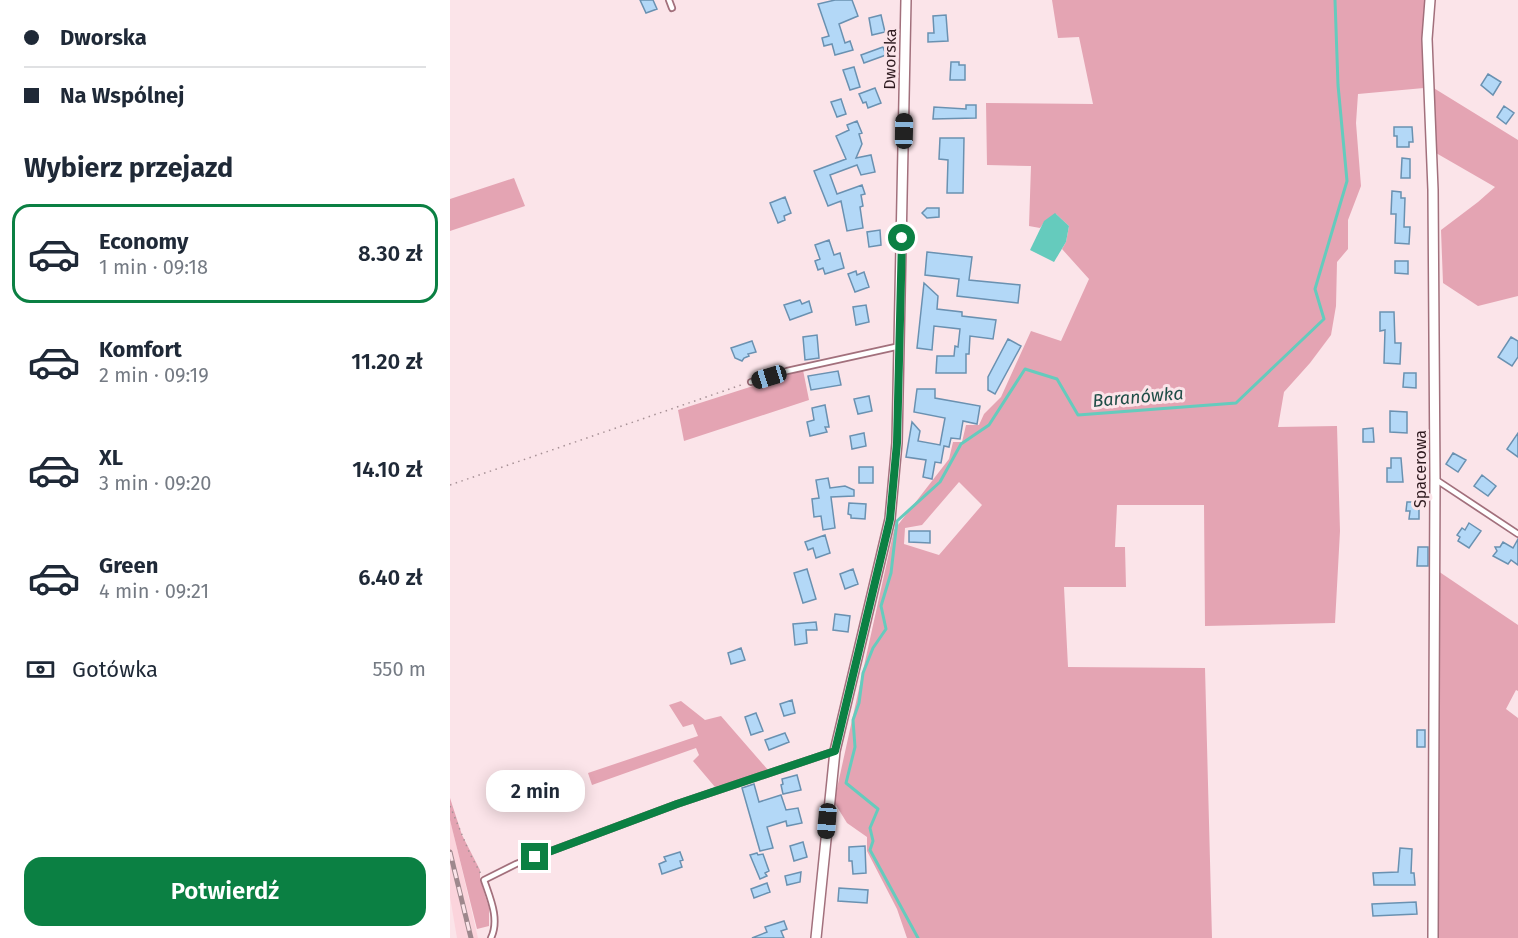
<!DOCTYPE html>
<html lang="pl">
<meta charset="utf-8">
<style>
:root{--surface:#fff;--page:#f6f6f7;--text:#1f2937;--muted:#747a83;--line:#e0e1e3;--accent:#0b8043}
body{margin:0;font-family:"Fira Sans",sans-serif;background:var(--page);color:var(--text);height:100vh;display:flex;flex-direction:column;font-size:22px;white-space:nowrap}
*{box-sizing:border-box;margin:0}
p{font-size:20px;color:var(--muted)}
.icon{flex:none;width:33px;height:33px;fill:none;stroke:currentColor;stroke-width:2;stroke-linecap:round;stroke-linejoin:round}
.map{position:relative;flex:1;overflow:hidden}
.drawer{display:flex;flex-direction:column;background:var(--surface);width:450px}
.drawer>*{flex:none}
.hud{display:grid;align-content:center;height:132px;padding:0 24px;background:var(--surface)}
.end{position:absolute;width:27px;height:27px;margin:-14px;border:8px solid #0b8043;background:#fff;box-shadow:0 0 0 3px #fff}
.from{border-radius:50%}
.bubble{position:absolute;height:42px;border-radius:18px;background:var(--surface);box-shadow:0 3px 15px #0003;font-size:20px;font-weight:600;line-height:42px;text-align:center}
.car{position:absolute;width:18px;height:36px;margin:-18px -9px;border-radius:8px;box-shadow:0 0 4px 2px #0007;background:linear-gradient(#222 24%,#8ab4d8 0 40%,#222 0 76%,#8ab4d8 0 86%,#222 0)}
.hud b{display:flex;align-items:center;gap:21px;height:57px;font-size:22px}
.hud b+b{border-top:2px solid var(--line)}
.hud i{width:15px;height:15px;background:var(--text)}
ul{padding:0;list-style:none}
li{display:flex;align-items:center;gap:18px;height:99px;margin:0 12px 9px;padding:0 12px;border:3px solid transparent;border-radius:18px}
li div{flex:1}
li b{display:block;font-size:22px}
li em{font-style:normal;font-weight:600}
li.on{border-color:var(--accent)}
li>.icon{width:54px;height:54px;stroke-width:1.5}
h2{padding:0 24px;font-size:27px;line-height:72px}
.pay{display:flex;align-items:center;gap:15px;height:66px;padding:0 24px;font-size:22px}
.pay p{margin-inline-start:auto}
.primary-button{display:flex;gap:12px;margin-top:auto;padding:12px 24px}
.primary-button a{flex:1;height:69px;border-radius:18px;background:var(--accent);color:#fff;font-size:24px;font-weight:600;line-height:69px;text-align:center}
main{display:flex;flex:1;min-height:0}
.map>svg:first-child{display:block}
.built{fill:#fbd4dc}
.green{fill:#e4a4b3;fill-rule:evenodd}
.water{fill:#65cbbd}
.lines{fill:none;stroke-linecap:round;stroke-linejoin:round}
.stream{stroke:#65cbbd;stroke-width:3}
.building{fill:#b3d8f7;stroke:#6a91b1;stroke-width:1.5}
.lane-casing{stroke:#a2707c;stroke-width:8}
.street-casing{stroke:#a2707c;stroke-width:12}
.path{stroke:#a79196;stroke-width:1.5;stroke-dasharray:1.5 4.5;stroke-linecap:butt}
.lane{stroke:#fff;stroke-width:4.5}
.street{stroke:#fff;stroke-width:9}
.rail-casing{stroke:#9e888d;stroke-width:5}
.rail{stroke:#fbe4e9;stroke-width:3;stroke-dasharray:9;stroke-linecap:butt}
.route{stroke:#0b8043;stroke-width:8}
.labels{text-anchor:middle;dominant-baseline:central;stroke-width:6;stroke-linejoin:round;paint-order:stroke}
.street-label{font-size:16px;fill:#2e1a1f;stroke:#fbe4e9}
.water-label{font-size:18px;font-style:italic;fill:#1f4d47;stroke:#fbe4e9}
</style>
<main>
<section class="drawer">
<div class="hud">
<b><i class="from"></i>Dworska</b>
<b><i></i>Na Wspólnej</b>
</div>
<h2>Wybierz przejazd</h2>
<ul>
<li class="on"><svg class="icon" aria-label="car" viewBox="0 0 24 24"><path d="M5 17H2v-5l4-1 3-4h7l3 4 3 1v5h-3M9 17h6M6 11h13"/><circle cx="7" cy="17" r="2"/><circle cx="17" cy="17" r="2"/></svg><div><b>Economy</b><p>1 min · 09:18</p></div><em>8.30 zł</em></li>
<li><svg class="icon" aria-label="car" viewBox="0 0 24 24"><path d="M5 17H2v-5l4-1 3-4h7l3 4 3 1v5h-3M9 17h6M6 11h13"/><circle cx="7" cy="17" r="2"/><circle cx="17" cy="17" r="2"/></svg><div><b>Komfort</b><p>2 min · 09:19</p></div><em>11.20 zł</em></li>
<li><svg class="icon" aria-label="car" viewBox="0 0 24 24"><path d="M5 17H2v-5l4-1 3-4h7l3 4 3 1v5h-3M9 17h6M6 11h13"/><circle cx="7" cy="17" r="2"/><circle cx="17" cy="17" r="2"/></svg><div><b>XL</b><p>3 min · 09:20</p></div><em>14.10 zł</em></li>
<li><svg class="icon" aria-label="car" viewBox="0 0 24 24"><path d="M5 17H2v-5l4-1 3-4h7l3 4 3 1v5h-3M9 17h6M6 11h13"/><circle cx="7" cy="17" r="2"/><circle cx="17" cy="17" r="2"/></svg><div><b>Green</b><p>4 min · 09:21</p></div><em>6.40 zł</em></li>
</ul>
<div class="pay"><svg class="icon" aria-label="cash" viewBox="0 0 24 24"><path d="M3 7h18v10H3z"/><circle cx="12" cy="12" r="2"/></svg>Gotówka<p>550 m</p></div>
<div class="primary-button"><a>Potwierdź</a></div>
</section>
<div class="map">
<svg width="1068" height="938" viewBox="0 0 1068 938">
<rect width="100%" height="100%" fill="#fbe4e9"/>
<path class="built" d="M0 820 2 827 28 938H7L0 897Z"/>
<path class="green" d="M602 0H976L972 40 974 88 908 94 906 123 911 186 898 220V249L887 262 886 306 881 335 860 363 834 392 828 427 887 426 890 531 885 623 755 626 754 505H667L665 547H675L676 587H614L618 667 755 668 762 938H457L447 909 417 851V837L397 823 384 802 444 530 499 459 503 442H512L516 425H529L534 414 551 397 581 331 611 341 639 279 612 249 616 242 619 226 606 214 595 221 590 228 579 226 581 166 537 165 536 103 643 104 629 37 608 38ZM509 482 532 505 489 555 454 544 455 528 472 525Z
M982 87 1068 140V296L1028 306 993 283 991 230 1028 202 1045 187 986 153Z
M64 178 75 206 0 231V199Z
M353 370 359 400 234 441 228 410Z
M988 571 1068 625V691L1066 690 1056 709 1068 718V938H988Z
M231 701 255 720 271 716 318 770 265 787 243 761 249 755 246 748 142 785 138 773 248 736 243 724 233 727 219 705Z
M0 798 12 835 30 870V879L39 908V926L27 929 0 820Z"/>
<path class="water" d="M605 213 619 226 616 242 604 262 580 250 594 221Z"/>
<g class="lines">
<path class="stream" d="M468 938 420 850 423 841 420 828 428 809 396 783 405 747 403 720 409 703 413 673 423 648 436 629 431 606 441 573 447 521 490 482 511 444 539 425 575 369 607 379 628 415 786 403 874 319 865 289 897 181 888 85 885 0"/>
</g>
<path class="building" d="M190 0H203L207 9 196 13Z
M385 0H402L408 16 389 24 395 43 400 41 403 50 385 55 382 44 374 46 372 38 379 36 368 4Z
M431 15 435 32 422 35 419 18Z
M496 15 498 41 478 42V33H484L483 16Z
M433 47 436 55 414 63 411 55Z
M501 62H509V65H515V80H500Z
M404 67 410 87 400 90 393 70Z
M1038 74 1051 82 1043 95 1031 85Z
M425 88 431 103 418 108 416 102 413 103 409 94Z
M391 99 396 114 387 117 381 102Z
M516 105H526V118L483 119 484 107 516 109Z
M1054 106 1064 113 1056 124 1047 117Z
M407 121 412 133 409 134 412 144 406 158 421 155 425 172 411 175 407 165 380 175 387 194 412 185 415 194 411 195 413 206 410 207 413 228 397 231 391 201 378 206 364 171 396 159 386 136 399 130 397 125Z
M944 127H962L963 142H959V147H947V136H944Z
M490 138H514L513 193H497L498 160 489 159Z
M952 158 960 159V178H951Z
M942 191 951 192V198H955L954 227H960L959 244 945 243 946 214H941Z
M335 197 341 213 334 216 335 220 328 223 320 203Z
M477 208H489V217L477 218 472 213Z
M430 230 431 245 419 247 417 232Z
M379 240 384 255 390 253 394 268 375 274 373 268 368 270 365 261 370 259 365 245Z
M477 252 522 257 519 280 570 285 568 303 507 296 509 279 475 275Z
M945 261H958V274L945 273Z
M406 271 407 275 414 272 419 287 405 292 398 274Z
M474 283 488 296 487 309 512 312V316L546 320 543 339 520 336 519 354H516V373H486L487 356H504L505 346 508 347 510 329 484 326 482 350 467 348Z
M350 300 352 304 359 301 362 312 340 320 334 305Z
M416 305 419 322 406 325 403 307Z
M930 312H944L945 343H951L950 364 934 363 935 330 930 331Z
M367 335 369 358 355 360 353 337Z
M1061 337 1068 341V357L1062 366 1048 357Z
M558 339 571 346 545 394 538 390V377Z
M302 341 306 352 298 354 299 356 294 358 292 361 285 358 281 348Z
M388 371 391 385 361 390 358 376Z
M954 373H966V388L953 387Z
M467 389H485V398L530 406 527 424 513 421 510 439 501 438 499 447 494 446 491 463 485 462 482 479 473 477 476 460 456 457 462 422 470 431 468 441 490 445 495 418 464 412Z
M419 396 422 411 408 414 404 399Z
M375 405 379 427H375L377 432 360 436 357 422 364 420 362 408Z
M940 411 957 412V433L940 432Z
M923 428 924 442H913V429Z
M414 433 416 446 402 449 400 436Z
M1068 433V457L1057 449Z
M1003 453 1016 460 1008 472 996 464Z
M941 458H951L953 482H937V468H941Z
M409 467H423V483H409Z
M1032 475 1046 486 1038 496 1024 486Z
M378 478 380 488 395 486 404 490V496L381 497 385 528 373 530 371 516 364 517 362 499 369 498 366 480Z
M957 502H966L965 507H969V519H959L960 511H956Z
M399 503 416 504 415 519 401 518V515L398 514Z
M1019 523 1031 531 1019 548 1008 541 1010 537 1007 535 1012 528 1015 530Z
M459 531H480V543L459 542Z
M375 535 380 553 366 558 363 548 358 550 355 542Z
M1068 539V565L1061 560 1058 564 1043 556 1047 551 1045 547H1050L1053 542 1063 548Z
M968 547H978V566H967Z
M357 569 366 599 353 603 344 573Z
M403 569 408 584 395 589 390 574Z
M385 614 400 616 398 632 383 630Z
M366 622 367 630H356L357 643 345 645 343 624Z
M291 648 295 660 281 664 278 653Z
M342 700 345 713 334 716 330 704Z
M306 713 313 731 301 735 295 717Z
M967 730H975V747H967Z
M335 733 339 742 319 750 315 740Z
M347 775 351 790 333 794 331 785 333 784 332 779Z
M304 784 309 802 331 795 336 810 348 808 352 823 337 826 336 821 317 827 323 848 310 851 292 788Z
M353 842 357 857 344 861 340 846Z
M415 846 416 873 403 874 402 861H399V847Z
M950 848 962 849 961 873H964L965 885H924L923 873 948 872Z
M230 852 233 860 230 861 232 867 212 874 209 864 216 861 214 857Z
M307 853 308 855 313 854 319 871 315 873 317 876 310 879 300 855Z
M351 872 350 882 337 885 335 876Z
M317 883 320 892 304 898 301 889Z
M389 888 418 890 417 903 388 901Z
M966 902 967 914 923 916 922 904Z
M334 921 337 929 331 931 334 938H302L317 932 315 927Z"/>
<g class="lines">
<defs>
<path id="lane" d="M219 0 222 8
M301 382 337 371 450 346
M985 479 1068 534
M41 938C50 919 40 898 34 880L66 864 227 804 385 751"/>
<path id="street" d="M980 0 977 39 983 190 985 479 983 938
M366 938 385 751 440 519 447 443 456 0"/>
</defs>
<use href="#lane" class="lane-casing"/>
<use href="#street" class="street-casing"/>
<path class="path" d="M0 485 294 384
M0 806 20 854 31 874"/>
<use href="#lane" class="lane"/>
<use href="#street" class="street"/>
<defs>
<path id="rail" d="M0 852 21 938"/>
</defs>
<use href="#rail" class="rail-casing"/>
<use href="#rail" class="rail"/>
</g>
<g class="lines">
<path class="route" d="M85 857 227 804 385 751 440 519 447 443 452 238"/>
</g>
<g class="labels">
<g class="street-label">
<text transform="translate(440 59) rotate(-89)">Dworska</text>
<text transform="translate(970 469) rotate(-90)">Spacerowa</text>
</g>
<g class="water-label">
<text transform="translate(688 397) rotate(-5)">Baranówka</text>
</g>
</g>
</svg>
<i class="end from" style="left:452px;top:238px"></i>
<i class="end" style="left:85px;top:857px"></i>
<div class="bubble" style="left:36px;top:770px;width:99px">2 min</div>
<i class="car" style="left:454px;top:131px;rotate:1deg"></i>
<i class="car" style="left:319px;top:377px;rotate:253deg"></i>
<i class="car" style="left:377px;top:821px;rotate:185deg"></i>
</div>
</main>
